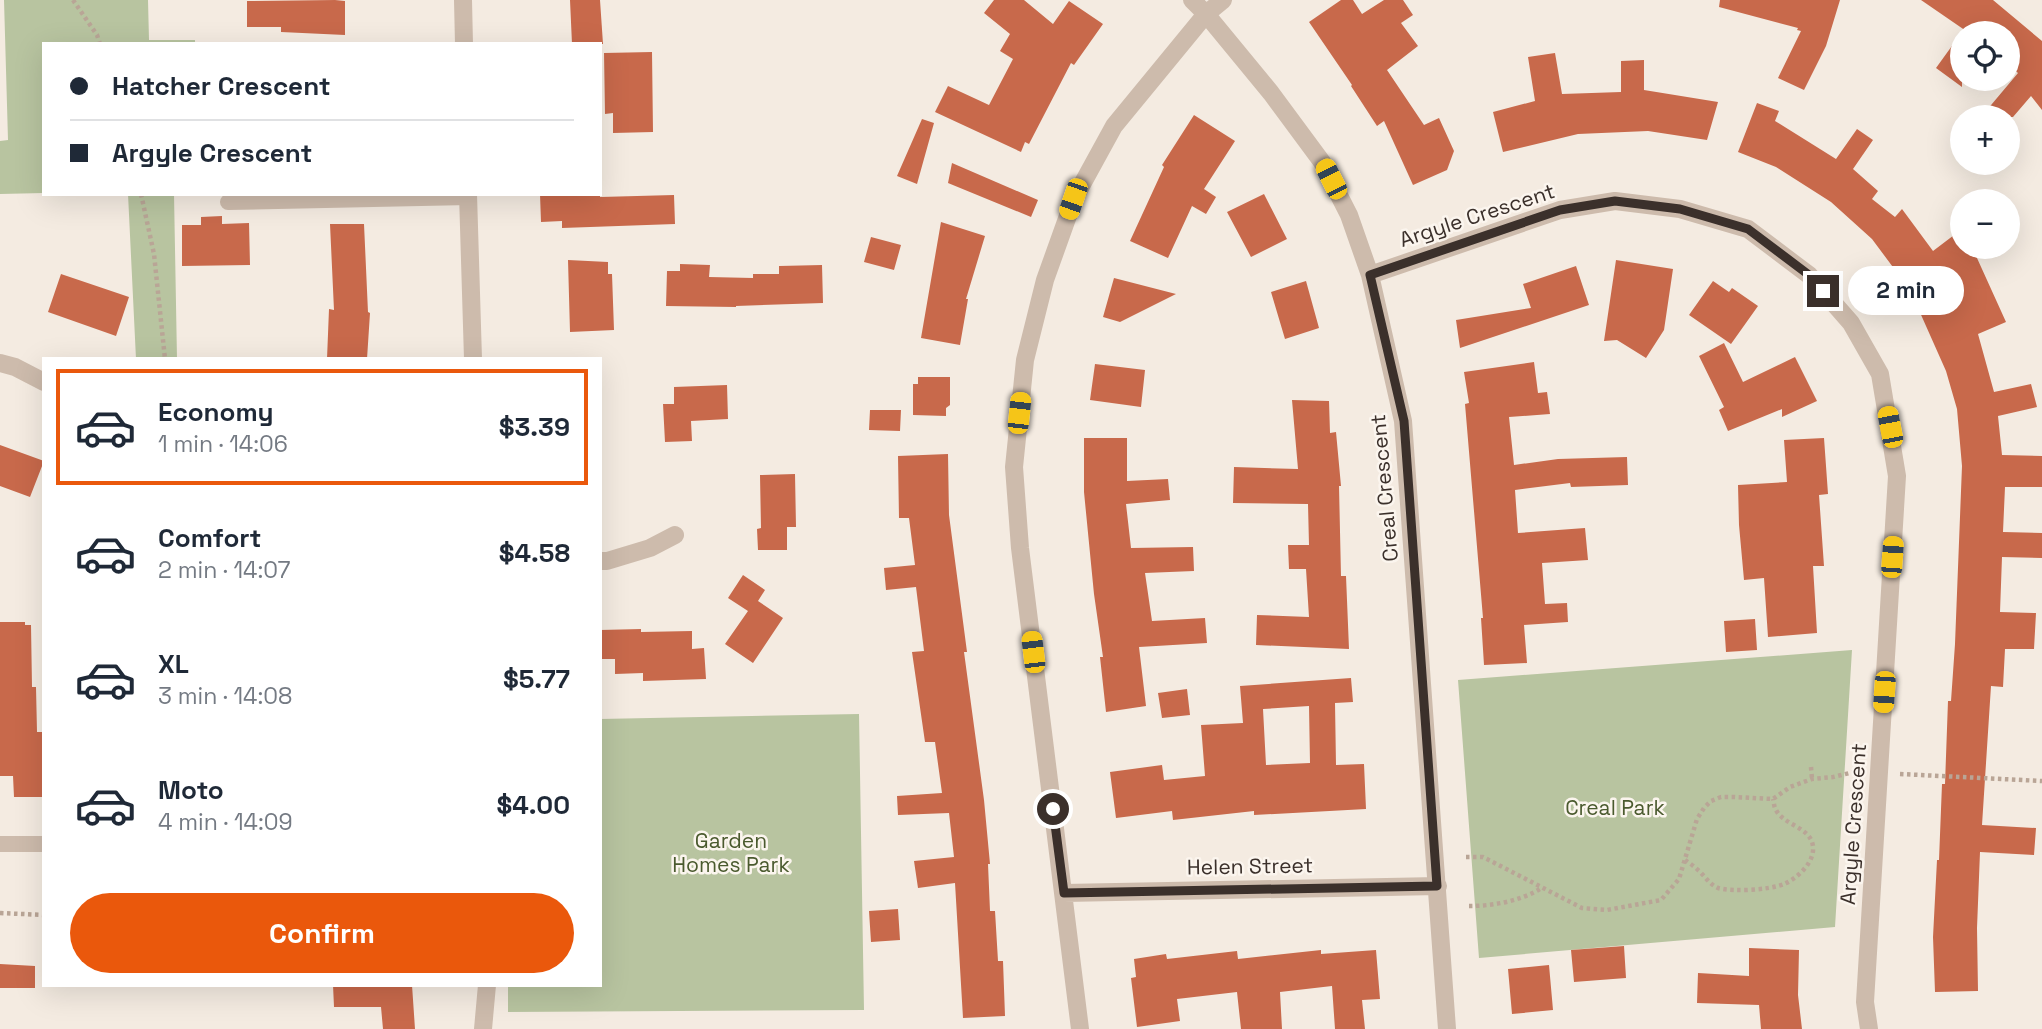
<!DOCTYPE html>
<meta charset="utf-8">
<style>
:root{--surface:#fff;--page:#f2f2f3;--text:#1f2937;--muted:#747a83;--line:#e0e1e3;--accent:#ea580c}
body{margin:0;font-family:"Space Grotesk",sans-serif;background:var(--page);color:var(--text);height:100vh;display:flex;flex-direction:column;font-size:26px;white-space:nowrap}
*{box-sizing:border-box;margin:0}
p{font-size:23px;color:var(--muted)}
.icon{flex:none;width:38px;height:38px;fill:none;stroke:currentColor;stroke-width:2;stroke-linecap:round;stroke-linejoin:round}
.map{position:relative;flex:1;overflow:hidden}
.drawer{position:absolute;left:42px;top:357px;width:560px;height:630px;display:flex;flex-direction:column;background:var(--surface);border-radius:0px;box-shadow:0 7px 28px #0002}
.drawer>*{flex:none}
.guide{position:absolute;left:42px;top:42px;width:560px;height:154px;border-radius:0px;box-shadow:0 7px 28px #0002;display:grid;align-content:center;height:154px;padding:0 28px;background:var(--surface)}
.buttons{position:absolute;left:1950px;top:21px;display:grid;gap:14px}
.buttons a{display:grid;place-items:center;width:70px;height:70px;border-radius:50%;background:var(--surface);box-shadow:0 7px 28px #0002;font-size:35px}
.end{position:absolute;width:32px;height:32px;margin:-16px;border:9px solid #3b302b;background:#fff;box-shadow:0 0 0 4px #fff}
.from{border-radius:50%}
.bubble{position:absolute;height:49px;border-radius:24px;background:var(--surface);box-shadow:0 7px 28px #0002;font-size:23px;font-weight:600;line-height:49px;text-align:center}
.car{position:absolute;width:21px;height:42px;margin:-21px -10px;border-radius:9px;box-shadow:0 0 5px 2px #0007;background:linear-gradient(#f5c518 24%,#345 0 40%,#f5c518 0 76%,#345 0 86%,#f5c518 0)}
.guide b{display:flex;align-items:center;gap:24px;height:66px;font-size:26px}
.guide b+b{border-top:2px solid var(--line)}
.guide i{width:18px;height:18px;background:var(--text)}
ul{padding:12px 0 0;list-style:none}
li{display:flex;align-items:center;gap:21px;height:116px;margin:0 14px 10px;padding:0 14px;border:4px solid transparent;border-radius:0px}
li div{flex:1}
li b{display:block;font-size:26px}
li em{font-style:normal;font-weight:600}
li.selected{border-color:var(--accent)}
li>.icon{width:63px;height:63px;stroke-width:1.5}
.button{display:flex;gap:14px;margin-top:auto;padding:14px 28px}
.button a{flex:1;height:80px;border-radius:42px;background:var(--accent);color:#fff;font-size:28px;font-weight:600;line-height:80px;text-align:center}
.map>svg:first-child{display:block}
.park{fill:#b8c4a0}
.building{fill:#c8694b;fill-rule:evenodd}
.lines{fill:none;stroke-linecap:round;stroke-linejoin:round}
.path{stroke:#b9a596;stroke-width:4.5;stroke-dasharray:3.5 3.5;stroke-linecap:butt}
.service{stroke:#cdbbac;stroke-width:16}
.minor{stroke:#cdbbac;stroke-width:18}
.route{stroke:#3b302b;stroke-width:9}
.labels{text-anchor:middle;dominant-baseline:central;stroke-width:5;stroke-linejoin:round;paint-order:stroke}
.street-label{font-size:21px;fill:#3b302b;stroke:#fbf5ee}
.park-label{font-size:21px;fill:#4a5a2e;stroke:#fbf5ee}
</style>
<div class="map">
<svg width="2042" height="1029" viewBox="0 0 2042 1029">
<rect width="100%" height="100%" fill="#f4ebe1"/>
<path class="park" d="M4 0H148L149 40H195V44H44V193L0 194V141L8 140Z
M128 194H174L177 359H136Z
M1852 650 1835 927 1479 958 1458 680Z
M859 714 864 1010 508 1012V985H600V719Z"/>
<path class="building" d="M335 0 345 1V35L281 32V27H247V1Z
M570 0H600L603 44H572Z
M994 0H1024L1053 24 1069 1 1103 24 1074 65 1071 63 1029 144 1025 142 1021 152 935 112 948 86 989 105 1013 59 1000 51 1010 34 984 13Z
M1341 0H1353L1362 14 1384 0H1403L1413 15 1401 23 1418 46 1387 70 1424 125 1439 118 1454 151 1447 170 1413 185 1384 121 1377 126 1351 86 1352 85 1309 22Z
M1720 0H1840L1826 46 1804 90 1778 78 1801 31 1797 30 1798 28 1719 7Z
M1921 0H1993L2042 41V110L2031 96 2013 117H1981L2018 73 2007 63V33H1969Z
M1962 32V87L1936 68Z
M652 52 653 132 613 133V113L605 114 604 53Z
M1555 53 1562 94 1621 92V61L1644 60V90L1718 102 1707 140 1648 131 1578 134 1503 152 1493 112 1535 101 1528 57Z
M1757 103 1779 111 1775 121 1836 159 1857 129 1873 140 1853 169 1878 191 1872 199 1895 217 1902 209 1933 251 1962 229V247H1972L2006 322 1978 334 1994 392 2031 384 2037 407 1998 416 2002 455 2042 456V487H2005L2003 532 2042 533V558L2002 557 2000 612 2036 613 2034 649H2005L2003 687 1991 686 1982 825 2036 828 2034 855 1980 852 1977 928 1978 991 1935 992 1933 937 1937 860H1939L1942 784H1945L1948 701H1951L1955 644 1962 466 1957 409 1946 371 1910 290 1872 239 1831 202 1776 167 1738 152Z
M1194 115 1235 141 1204 189 1216 197 1206 214 1192 206 1168 258 1130 241 1164 167 1162 165Z
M922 119 934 123 917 184 897 176Z
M952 163 1038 200 1031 217 948 183Z
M540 194H600V197L674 195 675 224 562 228V221L541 222Z
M1264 194 1287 239 1251 257 1227 212Z
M222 216V224L249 223 250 265 182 266V225H201V217Z
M941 222 985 236 966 299H968L960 345 921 338Z
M330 224H364L368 312 370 313 367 359H327L329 309 334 310Z
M871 237 901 245 894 270 864 262Z
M568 260 608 262V274H612L614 330 570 332Z
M1616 260 1673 269 1664 330 1646 358 1617 340 1604 341Z
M680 264 710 265 709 277 753 278V274H779V266L822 265 823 303 736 306V307L666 306 667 271H680Z
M1576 266 1589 305 1460 348 1456 320 1531 308 1523 284Z
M61 274 129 297 116 336 48 312Z
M1114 278 1176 294 1120 322 1103 317Z
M1306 281 1319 328 1285 339 1271 292Z
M1713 281 1729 292 1732 288 1758 306 1731 344 1689 315Z
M1724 343 1743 382 1795 357 1817 401 1782 417V409L1728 431 1719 410 1724 407 1699 356Z
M1534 362 1538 393 1547 392 1550 414 1509 417 1514 465 1558 459 1627 457 1628 485 1571 487 1570 483 1515 490 1518 533 1585 528 1588 560 1542 563 1545 604 1567 603 1568 622 1524 625 1527 663 1484 665 1481 618H1483L1465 404 1469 403 1464 372Z
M1095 364 1145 370 1141 407 1090 400Z
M918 377H950V405L946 408V416L913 415V384H918Z
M727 385 728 419 691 421 692 441 665 442 663 404H674V387Z
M1292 400 1329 401 1330 433 1336 432 1341 486H1339L1341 576H1346L1349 649 1256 645 1257 615 1309 617 1306 569H1289L1288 545H1309L1308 504 1233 503 1234 467 1298 469Z
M870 410H901L900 431 869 430Z
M1084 438H1127V481L1168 479 1170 500 1126 504 1131 548 1193 547 1194 571 1145 573 1152 621 1205 618 1207 643 1139 647 1146 706 1106 712 1100 657H1103L1094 594 1084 492Z
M1824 438 1828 494 1819 495 1824 566H1813L1817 633 1768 637 1764 578 1744 580 1739 525 1738 485 1787 482 1784 440Z
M0 445 44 461 30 497 0 486Z
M948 454 949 515 967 652H964L984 800 990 864H988L990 911H995L998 961H1003L1005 1016 963 1018 955 883 918 888 914 861 954 857 949 813 898 815 897 796 942 793 935 742H925L912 652 924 651 916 587 886 590 884 568 915 565 909 518H899L898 456Z
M795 474 796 527H787V550H758L757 529 761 528 760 475Z
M743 575 765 590 758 601 783 618 753 663 725 644 748 611 728 598Z
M1755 619 1757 650 1726 652 1724 621Z
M0 622H25V625H31L32 687H36L37 732H44V797H14L13 776H0Z
M641 629V632L692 631V649L704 648 706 679 643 681V673L615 674V659H600V630Z
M1351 678 1353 702 1335 703 1336 765 1364 764 1366 809 1254 815V811L1173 820 1172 811 1116 818 1110 772 1162 765 1164 780 1205 776 1201 725 1243 723 1240 686ZM1309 706 1310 763 1266 765 1263 709Z
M1187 689 1190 715 1162 718 1158 693Z
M898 909 900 940 871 942 869 911Z
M1624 946 1626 978 1574 982 1571 950Z
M1749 948 1799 950 1798 995 1802 1029H1761L1759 1005 1697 1003 1698 973 1749 976Z
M1321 950V954L1376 950 1380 999 1362 1000 1365 1029H1335L1332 986 1280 992 1282 1029H1241L1237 992 1177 999 1180 1021 1137 1027 1131 978 1136 977 1134 959 1166 954 1167 959 1237 951 1238 959Z
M0 964 35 966V988H0Z
M1549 965 1553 1010 1512 1014 1508 969Z
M333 985H412L415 1029H383L381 1007H334Z"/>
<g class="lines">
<path class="path" d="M73 0 97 35 100 44
M141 194 154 254 165 359
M1811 767 1812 779
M1900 774 2042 781
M1466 857H1483L1582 908 1607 910 1661 900 1679 879 1697 819 1704 808 1711 801 1721 797H1734L1773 799 1790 787 1812 779 1833 777 1858 771
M1685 860C1689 863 1694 866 1698 870 1705 876 1709 884 1718 888 1732 892 1770 890 1784 884 1798 878 1818 860 1812 842 1807 827 1783 824 1776 810 1774 807 1774 803 1773 799
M1469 906C1493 906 1520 901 1540 889
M0 913 44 915"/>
<path class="service" d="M228 202 469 197
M0 844H44"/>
<path class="minor" d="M463 0 464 44
M1192 0 1206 14 1271 93 1322 162 1349 215 1370 275 1403 421 1447 1029
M468 194 473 359
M1370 275 1560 210 1615 201 1680 209 1748 229 1809 275 1851 323 1880 374 1897 476 1865 1002 1869 1029
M0 363 15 367 44 382
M600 561H607L650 548 675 535
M1064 893 1438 886
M483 1029 487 985
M1080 1029 1020 548 1014 467 1025 360 1045 280 1074 199 1114 126 1206 14 1223 0"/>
</g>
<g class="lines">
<path class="route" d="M1053 809 1064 893 1437 886 1404 421 1370 275 1560 210 1615 201 1680 209 1748 229 1809 275 1823 291"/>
</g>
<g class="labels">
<g class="street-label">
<text transform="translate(1477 215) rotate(-18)">Argyle Crescent</text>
<text transform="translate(1384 488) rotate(-95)">Creal Crescent</text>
<text transform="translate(1853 824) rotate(-86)">Argyle Crescent</text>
<text transform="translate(1250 866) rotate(-1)">Helen Street</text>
</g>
<g class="park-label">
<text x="1615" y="807">Creal Park</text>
<text x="731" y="840">Garden<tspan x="731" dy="24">Homes Park</tspan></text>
</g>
</g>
</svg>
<div class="buttons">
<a><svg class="icon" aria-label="locate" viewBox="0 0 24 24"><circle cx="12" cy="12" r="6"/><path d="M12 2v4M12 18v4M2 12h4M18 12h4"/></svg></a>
<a>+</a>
<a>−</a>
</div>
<i class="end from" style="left:1053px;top:809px"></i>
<i class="end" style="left:1823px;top:291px"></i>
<div class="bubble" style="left:1848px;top:266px;width:116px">2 min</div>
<i class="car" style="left:1331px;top:179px;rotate:333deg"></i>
<i class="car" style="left:1073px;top:199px;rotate:199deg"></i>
<i class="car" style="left:1019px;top:413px;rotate:6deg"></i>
<i class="car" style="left:1890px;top:427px;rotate:349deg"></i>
<i class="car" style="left:1892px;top:557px;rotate:4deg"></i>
<i class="car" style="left:1033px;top:652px;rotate:353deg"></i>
<i class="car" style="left:1884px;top:692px;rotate:184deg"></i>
<div class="guide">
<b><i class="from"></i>Hatcher Crescent</b>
<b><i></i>Argyle Crescent</b>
</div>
<section class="drawer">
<ul>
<li class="selected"><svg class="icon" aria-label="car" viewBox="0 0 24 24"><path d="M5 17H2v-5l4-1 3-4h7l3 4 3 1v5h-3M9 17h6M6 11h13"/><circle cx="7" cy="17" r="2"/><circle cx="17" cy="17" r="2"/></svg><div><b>Economy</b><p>1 min · 14:06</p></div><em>$3.39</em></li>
<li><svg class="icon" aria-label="car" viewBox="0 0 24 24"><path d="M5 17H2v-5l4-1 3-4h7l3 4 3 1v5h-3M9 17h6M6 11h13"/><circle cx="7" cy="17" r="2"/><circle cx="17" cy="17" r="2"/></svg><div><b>Comfort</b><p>2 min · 14:07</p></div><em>$4.58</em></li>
<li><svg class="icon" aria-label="car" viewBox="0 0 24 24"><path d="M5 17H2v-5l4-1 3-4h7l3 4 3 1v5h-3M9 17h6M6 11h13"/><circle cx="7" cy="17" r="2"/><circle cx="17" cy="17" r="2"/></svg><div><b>XL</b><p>3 min · 14:08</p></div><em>$5.77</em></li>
<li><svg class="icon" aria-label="car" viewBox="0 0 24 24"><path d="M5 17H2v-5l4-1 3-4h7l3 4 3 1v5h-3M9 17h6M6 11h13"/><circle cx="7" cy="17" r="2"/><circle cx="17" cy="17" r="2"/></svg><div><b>Moto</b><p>4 min · 14:09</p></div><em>$4.00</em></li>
</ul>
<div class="button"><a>Confirm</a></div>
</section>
</div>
